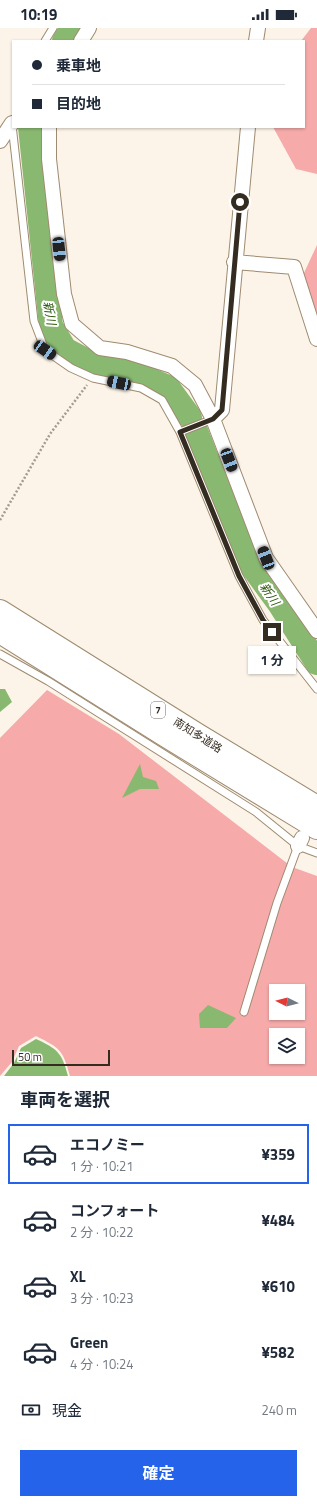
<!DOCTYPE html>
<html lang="ja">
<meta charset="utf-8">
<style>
:root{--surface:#fff;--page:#f2f2f3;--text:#1f2937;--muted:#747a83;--line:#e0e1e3;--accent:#2563eb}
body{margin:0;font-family:"Titillium Web","Noto Sans JP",sans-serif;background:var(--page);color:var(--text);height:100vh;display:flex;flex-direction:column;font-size:15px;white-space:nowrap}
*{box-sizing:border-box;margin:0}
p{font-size:13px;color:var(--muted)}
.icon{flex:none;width:22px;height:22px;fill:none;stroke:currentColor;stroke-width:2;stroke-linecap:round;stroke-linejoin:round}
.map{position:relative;height:1048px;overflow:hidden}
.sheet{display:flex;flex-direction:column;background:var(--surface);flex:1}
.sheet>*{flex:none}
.banner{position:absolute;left:12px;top:12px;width:293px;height:88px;border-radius:0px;box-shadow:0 1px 3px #0004;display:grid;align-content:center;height:88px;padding:0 20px;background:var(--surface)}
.needle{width:26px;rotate:276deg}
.fabs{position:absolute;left:269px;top:956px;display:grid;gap:8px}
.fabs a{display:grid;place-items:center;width:36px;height:36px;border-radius:0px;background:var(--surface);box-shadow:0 1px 3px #0004;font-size:20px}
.scale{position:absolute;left:12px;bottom:10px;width:98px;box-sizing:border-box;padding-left:4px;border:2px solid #342c21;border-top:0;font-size:11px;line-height:14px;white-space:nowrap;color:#342c21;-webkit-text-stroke:3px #fff;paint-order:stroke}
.end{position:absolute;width:18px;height:18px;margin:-9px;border:5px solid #342c21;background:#fff;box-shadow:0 0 0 2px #fff}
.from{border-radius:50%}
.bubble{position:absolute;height:28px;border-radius:0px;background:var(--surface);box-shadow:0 1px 3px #0004;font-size:13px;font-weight:700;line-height:28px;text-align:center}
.car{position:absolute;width:12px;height:24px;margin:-12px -6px;border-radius:5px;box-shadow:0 0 3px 1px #0007;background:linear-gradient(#222 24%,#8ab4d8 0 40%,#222 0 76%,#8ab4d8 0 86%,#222 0)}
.banner b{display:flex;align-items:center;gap:14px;height:38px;font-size:15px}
.banner b+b{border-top:1px solid var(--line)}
.banner i{width:10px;height:10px;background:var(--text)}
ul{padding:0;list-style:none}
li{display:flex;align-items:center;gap:12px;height:60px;margin:0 8px 6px;padding:0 12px;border:2px solid transparent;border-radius:0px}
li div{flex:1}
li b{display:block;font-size:15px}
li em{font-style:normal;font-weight:700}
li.on{border-color:var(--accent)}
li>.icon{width:36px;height:36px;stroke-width:1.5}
h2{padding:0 20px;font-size:18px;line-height:48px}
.pay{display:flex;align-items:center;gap:10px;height:44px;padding:0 20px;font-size:15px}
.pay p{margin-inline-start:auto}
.cta{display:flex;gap:8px;margin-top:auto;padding:8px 20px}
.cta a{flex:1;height:46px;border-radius:0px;background:var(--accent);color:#fff;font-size:16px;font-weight:700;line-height:46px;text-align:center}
.status{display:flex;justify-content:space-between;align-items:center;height:28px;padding:0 20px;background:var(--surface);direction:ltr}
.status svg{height:11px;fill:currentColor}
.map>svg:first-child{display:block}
.forest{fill:#f6aaaa;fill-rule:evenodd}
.water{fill:#89b970}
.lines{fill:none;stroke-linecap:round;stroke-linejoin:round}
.river{stroke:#89b970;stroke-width:24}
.service-casing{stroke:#9e8b70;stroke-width:9}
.minor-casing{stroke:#9e8b70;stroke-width:16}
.motorway-casing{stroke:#9e8b70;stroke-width:24}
.path{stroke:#a39b8f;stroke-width:2.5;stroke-dasharray:2 2;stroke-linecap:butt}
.service{stroke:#fff;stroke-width:7}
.minor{stroke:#fff;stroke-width:14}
.motorway{stroke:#fff;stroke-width:22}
.route{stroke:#342c21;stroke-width:5}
.labels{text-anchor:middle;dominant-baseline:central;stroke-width:4;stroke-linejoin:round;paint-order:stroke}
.shield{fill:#fff;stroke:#716b64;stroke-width:1}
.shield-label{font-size:10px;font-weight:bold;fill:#342c21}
.street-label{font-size:11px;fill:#342c21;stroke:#fff}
.water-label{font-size:12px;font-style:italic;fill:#2d590c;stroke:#fff}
</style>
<div class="status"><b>10:19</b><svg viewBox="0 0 49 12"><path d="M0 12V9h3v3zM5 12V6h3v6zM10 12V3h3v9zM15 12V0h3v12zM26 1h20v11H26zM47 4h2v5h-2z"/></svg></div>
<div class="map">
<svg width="317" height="1048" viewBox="0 0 317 1048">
<rect width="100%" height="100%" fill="#fcf4e8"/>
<path class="forest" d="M311 0H317V146L296 141 273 99H304V13H301Z
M317 217V291L303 247Z
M47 662 119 706 292 839 317 848V1048H70C63 1022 60 1020 36 1008L19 1018 12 1034 0 1048V710ZM276 963H298V985H276ZM276 1007H298V1029H276Z"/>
<path class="water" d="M0 661H5L12 674 0 684Z
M140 736 143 749 156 753 159 761H140L122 770Z
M208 977 236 990 227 1000H200L199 986Z
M36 1011C58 1021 62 1025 68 1048H4L14 1035 21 1020Z"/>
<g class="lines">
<path class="river" d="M64 13 72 0
M30 99 51 298 65 321 95 337 128 342 168 359 190 389
M196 403 247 532 280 577 317 635"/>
<defs>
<path id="service" d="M45 13 53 0
M12 97 34 293 45 322 71 340 93 350 141 360 162 372 180 404 239 548 263 592 317 661
M180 404 213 391
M0 626 48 653 256 784 298 818 317 825
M244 984 277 875 298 818"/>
<path id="minor" d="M81 13 89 0
M256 13 258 0
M49 99V131L64 266 72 296 100 320 127 324 172 338 195 357 213 391 266 530 317 603
M0 113 12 95
M234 234 294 239 317 311
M213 391 222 382 248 99
M298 818 302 810"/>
<path id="motorway" d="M0 583 198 707 317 779
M0 604 166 708 317 800"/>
</defs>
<use href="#service" class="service-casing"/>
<use href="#minor" class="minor-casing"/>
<use href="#motorway" class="motorway-casing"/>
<path class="path" d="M0 492 50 406 87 357"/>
<use href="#service" class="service"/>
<use href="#minor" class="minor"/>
<use href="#motorway" class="motorway"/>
</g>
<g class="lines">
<path class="route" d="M240 174 222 382 213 391 180 404 239 548 263 592 272 604"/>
</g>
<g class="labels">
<rect class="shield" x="151" y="674" width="14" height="16" rx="3"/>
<g class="shield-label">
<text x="158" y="682">7</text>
</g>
<g class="street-label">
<text transform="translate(198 707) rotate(32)">南知多道路</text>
</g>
<g class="water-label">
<text transform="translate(50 285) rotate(80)">新川</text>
<text transform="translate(270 566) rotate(56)">新川</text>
</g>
</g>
</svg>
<div class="fabs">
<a><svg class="needle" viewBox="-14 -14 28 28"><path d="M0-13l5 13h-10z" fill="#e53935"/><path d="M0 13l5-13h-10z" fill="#747a83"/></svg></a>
<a><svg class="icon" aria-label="layers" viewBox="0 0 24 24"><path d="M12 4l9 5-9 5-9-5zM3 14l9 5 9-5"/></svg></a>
</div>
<div class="scale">50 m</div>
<i class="end from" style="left:240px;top:174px"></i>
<i class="end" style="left:272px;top:604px"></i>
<div class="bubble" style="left:248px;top:618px;width:48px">1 分</div>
<i class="car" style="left:59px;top:221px;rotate:174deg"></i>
<i class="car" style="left:45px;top:322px;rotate:124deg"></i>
<i class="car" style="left:119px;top:355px;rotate:282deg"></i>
<i class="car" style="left:229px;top:432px;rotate:159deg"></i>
<i class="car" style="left:266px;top:530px;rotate:339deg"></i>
<div class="banner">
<b><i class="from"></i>乗車地</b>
<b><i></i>目的地</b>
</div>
</div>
<section class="sheet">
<h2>車両を選択</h2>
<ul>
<li class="on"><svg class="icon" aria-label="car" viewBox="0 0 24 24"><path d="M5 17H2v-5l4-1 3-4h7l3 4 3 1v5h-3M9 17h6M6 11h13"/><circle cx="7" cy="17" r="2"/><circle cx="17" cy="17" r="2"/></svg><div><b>エコノミー</b><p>1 分 · 10:21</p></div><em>¥359</em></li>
<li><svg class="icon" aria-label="car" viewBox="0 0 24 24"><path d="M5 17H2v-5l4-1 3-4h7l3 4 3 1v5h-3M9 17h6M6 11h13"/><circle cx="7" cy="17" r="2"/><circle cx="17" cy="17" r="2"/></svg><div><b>コンフォート</b><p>2 分 · 10:22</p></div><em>¥484</em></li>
<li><svg class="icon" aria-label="car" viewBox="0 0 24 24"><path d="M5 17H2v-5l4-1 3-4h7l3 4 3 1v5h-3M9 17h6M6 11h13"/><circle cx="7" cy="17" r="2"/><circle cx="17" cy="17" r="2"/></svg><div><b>XL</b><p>3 分 · 10:23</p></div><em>¥610</em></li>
<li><svg class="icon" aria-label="car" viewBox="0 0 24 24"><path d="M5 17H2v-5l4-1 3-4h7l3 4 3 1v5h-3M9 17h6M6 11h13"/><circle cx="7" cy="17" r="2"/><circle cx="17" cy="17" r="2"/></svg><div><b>Green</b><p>4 分 · 10:24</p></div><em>¥582</em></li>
</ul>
<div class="pay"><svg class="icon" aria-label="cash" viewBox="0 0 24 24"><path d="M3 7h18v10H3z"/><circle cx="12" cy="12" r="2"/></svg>現金<p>240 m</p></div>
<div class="cta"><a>確定</a></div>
</section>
